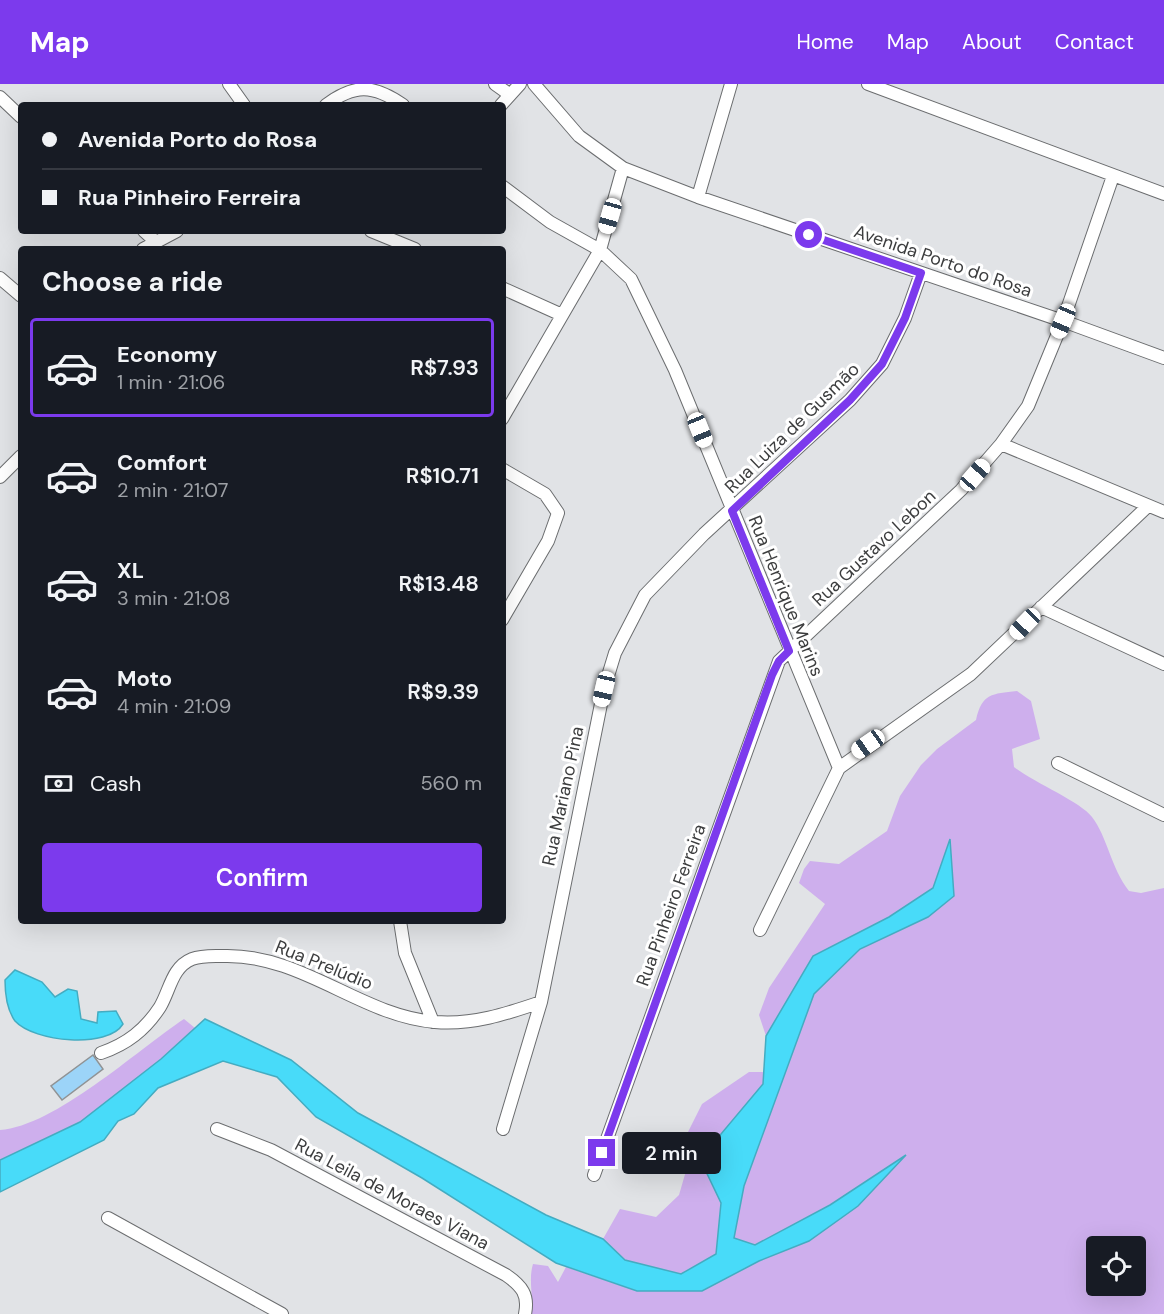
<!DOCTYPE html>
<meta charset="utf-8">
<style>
:root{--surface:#171b24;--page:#20242c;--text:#f1f3f6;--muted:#9ea1a6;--line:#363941;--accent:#7c3aed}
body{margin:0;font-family:"DM Sans",sans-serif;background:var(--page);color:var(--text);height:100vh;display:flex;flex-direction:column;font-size:22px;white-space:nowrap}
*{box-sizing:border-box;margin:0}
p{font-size:20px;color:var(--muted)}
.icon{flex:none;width:33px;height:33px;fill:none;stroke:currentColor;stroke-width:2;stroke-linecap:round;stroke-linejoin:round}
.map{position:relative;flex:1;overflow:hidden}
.panel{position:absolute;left:18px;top:162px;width:488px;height:678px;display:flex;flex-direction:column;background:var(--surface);border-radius:6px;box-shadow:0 6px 24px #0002}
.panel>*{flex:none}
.top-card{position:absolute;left:18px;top:18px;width:488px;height:132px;border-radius:6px;box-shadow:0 6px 24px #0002;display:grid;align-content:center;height:132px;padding:0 24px;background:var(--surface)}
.fabs{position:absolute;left:1086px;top:1152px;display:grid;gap:12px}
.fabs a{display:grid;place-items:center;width:60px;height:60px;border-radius:6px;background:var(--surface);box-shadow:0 6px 24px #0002;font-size:30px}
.end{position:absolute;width:27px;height:27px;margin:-14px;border:8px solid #7c3aed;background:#fff;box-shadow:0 0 0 3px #fff}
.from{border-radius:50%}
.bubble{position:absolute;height:42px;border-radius:6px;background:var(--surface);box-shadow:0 6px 24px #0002;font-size:20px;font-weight:600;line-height:42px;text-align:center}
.car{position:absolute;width:18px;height:36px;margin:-18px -9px;border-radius:8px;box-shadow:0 0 4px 2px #0007;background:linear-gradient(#fff 24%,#345 0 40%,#fff 0 76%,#345 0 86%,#fff 0)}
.top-card b{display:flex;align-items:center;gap:21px;height:57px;font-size:22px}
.top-card b+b{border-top:2px solid var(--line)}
.top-card i{width:15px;height:15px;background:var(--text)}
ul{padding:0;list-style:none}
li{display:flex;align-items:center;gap:18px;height:99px;margin:0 12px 9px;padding:0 12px;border:3px solid transparent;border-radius:6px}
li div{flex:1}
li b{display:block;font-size:22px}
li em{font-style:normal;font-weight:600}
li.current{border-color:var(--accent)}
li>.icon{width:54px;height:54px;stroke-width:1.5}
h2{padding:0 24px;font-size:27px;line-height:72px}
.pay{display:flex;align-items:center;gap:15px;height:66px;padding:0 24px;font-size:22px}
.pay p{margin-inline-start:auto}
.cta{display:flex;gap:12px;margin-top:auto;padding:12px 24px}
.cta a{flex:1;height:69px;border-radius:6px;background:var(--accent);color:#fff;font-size:24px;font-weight:600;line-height:69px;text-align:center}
header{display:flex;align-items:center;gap:36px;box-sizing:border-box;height:84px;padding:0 30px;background:var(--accent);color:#fff}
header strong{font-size:28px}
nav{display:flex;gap:33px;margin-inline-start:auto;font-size:21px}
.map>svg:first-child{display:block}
.green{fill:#ceafed;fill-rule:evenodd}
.water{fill:#48dbf9;stroke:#44acc1;stroke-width:1.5}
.building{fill:#9cd4f8;stroke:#909395;stroke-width:1.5}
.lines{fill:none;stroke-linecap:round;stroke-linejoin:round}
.street-casing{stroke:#6b6d6f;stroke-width:14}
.street{stroke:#fff;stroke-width:12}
.route{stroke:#7c3aed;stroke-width:8}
.labels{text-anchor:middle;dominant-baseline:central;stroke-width:6;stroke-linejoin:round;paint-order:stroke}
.street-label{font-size:18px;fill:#3c3d3e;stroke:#fff}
</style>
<header>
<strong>Map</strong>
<nav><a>Home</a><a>Map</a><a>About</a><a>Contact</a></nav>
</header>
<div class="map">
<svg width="1164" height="1230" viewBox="0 0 1164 1230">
<rect width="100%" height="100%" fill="#e1e3e6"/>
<path class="green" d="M1017 607 1031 617 1040 655 1012 665 1014 683C1033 698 1081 718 1092 733 1107 752 1111 784 1129 807L1141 809 1164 804V1230H531C534 1213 528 1196 533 1180L548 1182 558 1198 566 1183 637 1207 759 1177 809 1156 858 1122 903 1073 830 1121 755 1161 734 1155 744 1102 814 910 860 865 928 833 934 804 889 833 813 872 766 952 759 931 769 904 825 820 799 799 804 785 810 777 839 780 887 747 900 712 921 681 937 665 976 636C982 609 992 610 1017 607ZM1096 1162H1136V1202H1096Z
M184 935 195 944 161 975 80 1038 0 1076V1046C55 1042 136 967 184 935Z
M749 988H764L763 1000 700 1075 721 1119 716 1170 681 1190 625 1176 603 1155 620 1125 656 1133 679 1111 688 1080 686 1052 702 1020Z"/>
<path class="water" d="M950 755 954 812 928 833 860 865 814 910 744 1102 734 1154 755 1161 830 1121 906 1071 858 1122 809 1157 759 1177 702 1207H637L556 1179 422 1094 316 1033 277 993 223 977 158 1004 134 1030 118 1037 104 1056 0 1108V1076L80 1038 161 975 205 935 291 976 358 1029 546 1131 603 1155 625 1176 681 1190 716 1170 721 1119 700 1075 763 1000 766 952 813 872 889 833 933 804Z
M15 886 42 898 55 913 68 905 77 907 81 935 97 939 98 928 116 927 123 940C108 965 34 958 15 937 7 926 5 909 5 896Z"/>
<path class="building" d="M93 971 103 985 62 1016 51 1002Z"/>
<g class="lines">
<defs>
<path id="street" d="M229 0 244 21
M495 0 509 10
M534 0 579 52 623 84 698 113 1063 237 1164 274
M868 0 1164 110
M0 13 21 33
M326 21C354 0 373 0 403 21
M501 21 520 0
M502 102 550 138 600 166 631 195 675 286 839 684
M698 113 731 0
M144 147 156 158
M371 147 415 165
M143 165 177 147
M0 194 21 212
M502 204 562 231
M502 335 600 166 623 84
M1001 360 1164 428
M502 385 545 410 558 429 548 457 502 536
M0 393 21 372
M1041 523 1164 580
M1058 679 1164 731
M400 837 405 869 433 938
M760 846 839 684 971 590 1148 422
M101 969C127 960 145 946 160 923 170 906 172 883 192 875 202 871 214 872 224 872 302 870 361 932 435 938 473 941 506 930 541 918
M217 1045 271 1066 506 1191C522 1202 529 1211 525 1230
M503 1045 541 918 604 605 615 569 645 511 704 450 850 316 882 280 905 234 921 189
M594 1091 779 577 961 406 1001 360 1028 322 1063 237 1113 92
M108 1134 282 1230"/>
</defs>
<use href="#street" class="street-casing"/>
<use href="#street" class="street"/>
</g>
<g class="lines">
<path class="route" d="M602 1069 772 591 779 577 789 567 732 427 850 316 882 280 905 234 921 189 809 151"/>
</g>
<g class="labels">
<g class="street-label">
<text transform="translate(943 177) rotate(19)">Avenida Porto do Rosa</text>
<text transform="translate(792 344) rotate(-44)">Rua Luiza de Gusmão</text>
<text transform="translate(874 464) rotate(-43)">Rua Gustavo Lebon</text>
<text transform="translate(786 512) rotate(68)">Rua Henrique Marins</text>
<text transform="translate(563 712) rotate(-78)">Rua Mariano Pina</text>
<text transform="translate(671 821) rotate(-70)">Rua Pinheiro Ferreira</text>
<text transform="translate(324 881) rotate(22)">Rua Prelúdio</text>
<text transform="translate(392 1110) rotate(28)">Rua Leila de Moraes Viana</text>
</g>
</g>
</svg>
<div class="fabs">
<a><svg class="icon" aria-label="locate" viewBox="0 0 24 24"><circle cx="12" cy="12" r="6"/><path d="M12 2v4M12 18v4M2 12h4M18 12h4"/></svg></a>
</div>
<i class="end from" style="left:809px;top:151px"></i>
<i class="end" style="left:602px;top:1069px"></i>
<div class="bubble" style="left:622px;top:1048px;width:99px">2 min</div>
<i class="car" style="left:610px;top:132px;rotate:196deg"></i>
<i class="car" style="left:1063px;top:237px;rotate:203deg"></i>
<i class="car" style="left:700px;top:346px;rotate:158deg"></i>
<i class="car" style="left:975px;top:391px;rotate:41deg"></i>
<i class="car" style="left:1025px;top:540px;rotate:224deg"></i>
<i class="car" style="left:604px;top:605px;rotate:193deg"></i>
<i class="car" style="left:868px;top:660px;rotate:235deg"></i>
<div class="top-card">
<b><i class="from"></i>Avenida Porto do Rosa</b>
<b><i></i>Rua Pinheiro Ferreira</b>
</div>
<section class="panel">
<h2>Choose a ride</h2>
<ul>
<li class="current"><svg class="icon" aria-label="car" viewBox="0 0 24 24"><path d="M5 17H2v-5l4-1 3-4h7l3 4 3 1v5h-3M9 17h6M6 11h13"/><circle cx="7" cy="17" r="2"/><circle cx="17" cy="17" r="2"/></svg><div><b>Economy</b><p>1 min · 21:06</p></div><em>R$7.93</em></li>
<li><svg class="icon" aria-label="car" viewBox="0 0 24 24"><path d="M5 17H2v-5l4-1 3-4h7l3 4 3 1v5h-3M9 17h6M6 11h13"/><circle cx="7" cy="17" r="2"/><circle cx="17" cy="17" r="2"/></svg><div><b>Comfort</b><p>2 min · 21:07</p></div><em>R$10.71</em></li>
<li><svg class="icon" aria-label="car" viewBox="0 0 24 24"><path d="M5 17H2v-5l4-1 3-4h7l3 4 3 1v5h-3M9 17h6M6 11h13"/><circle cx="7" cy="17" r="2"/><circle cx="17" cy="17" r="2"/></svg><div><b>XL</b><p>3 min · 21:08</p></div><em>R$13.48</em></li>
<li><svg class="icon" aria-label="car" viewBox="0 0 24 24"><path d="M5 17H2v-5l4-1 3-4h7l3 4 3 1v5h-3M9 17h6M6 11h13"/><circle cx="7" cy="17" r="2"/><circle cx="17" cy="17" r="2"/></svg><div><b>Moto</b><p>4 min · 21:09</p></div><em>R$9.39</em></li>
</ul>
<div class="pay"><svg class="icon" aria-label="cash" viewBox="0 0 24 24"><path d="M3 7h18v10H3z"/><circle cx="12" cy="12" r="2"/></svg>Cash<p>560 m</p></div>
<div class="cta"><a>Confirm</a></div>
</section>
</div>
